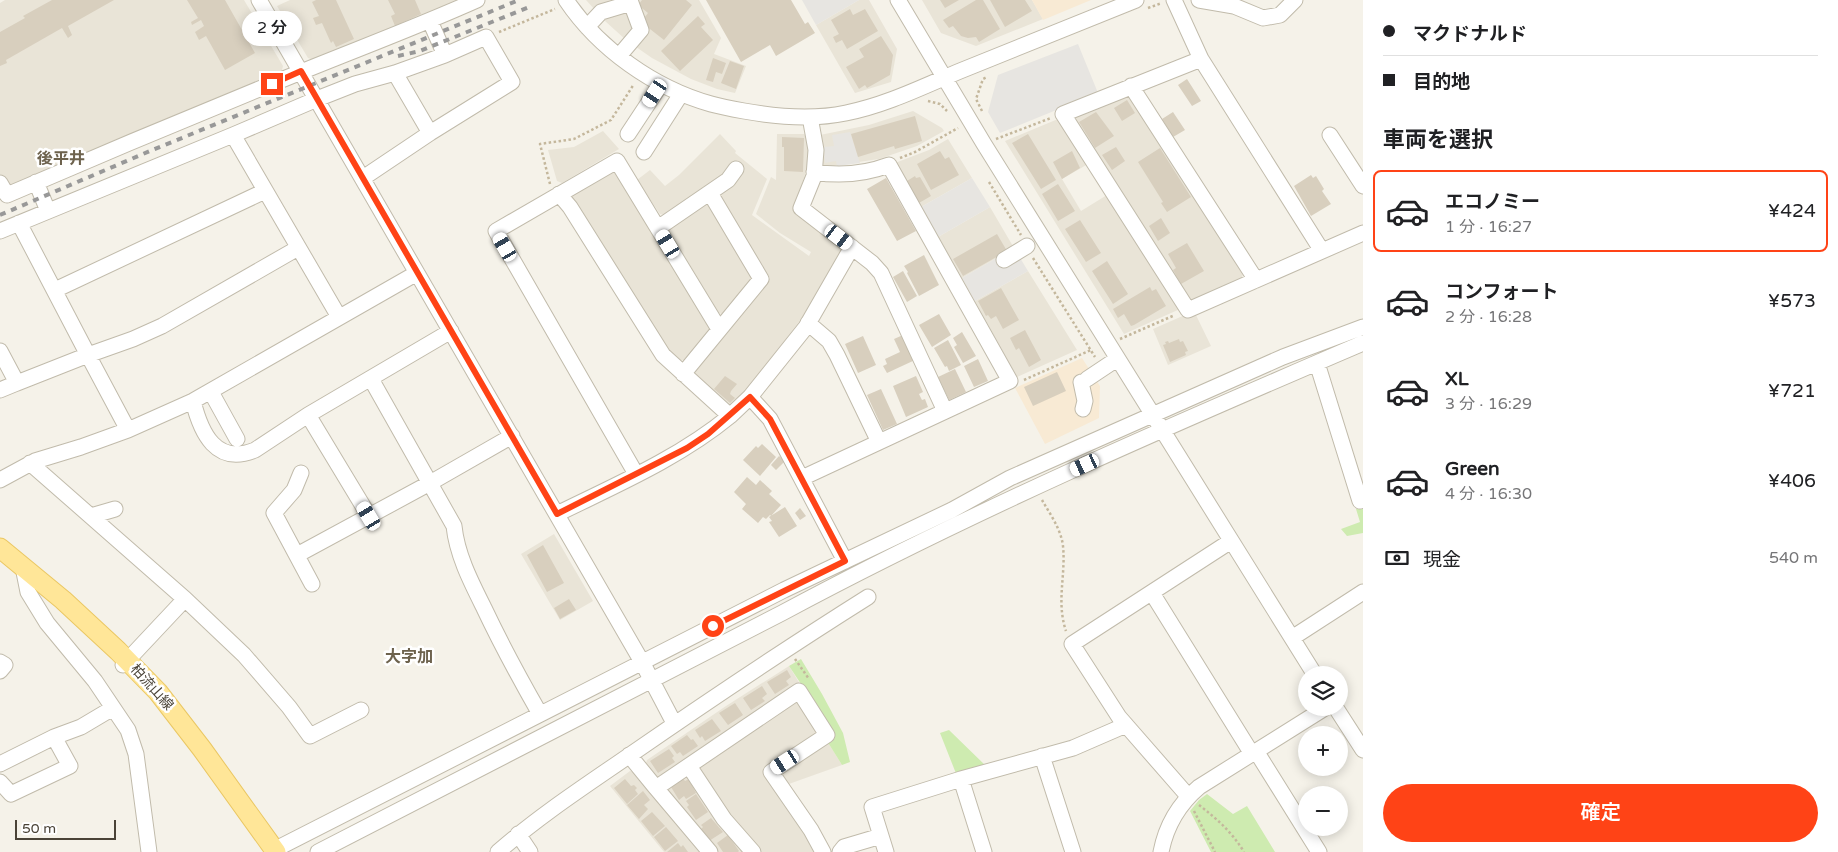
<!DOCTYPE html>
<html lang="ja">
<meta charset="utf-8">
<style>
:root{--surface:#fff;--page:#f2f2f2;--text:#202124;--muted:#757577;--line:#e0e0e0;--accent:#ff4316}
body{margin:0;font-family:"Varela Round","Noto Sans JP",sans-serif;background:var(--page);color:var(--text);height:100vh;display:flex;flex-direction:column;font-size:19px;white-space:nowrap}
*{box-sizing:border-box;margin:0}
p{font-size:16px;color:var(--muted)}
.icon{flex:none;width:28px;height:28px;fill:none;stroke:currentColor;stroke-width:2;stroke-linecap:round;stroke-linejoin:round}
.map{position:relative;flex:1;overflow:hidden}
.sheet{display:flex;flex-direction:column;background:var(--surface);width:475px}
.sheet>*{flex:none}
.banner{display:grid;align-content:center;height:110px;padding:0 20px;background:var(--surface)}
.fabs{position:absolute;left:1298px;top:666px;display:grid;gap:10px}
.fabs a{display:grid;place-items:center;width:50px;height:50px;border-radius:50%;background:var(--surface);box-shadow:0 2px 12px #0003;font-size:25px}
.scale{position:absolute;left:15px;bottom:12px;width:101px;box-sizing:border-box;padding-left:5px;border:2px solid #4a4337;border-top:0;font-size:14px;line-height:18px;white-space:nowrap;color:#4a4337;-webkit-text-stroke:4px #fff;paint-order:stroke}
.end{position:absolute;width:22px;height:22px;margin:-11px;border:6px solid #ff4316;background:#fff;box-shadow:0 0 0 2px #fff}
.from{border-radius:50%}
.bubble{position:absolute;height:35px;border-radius:18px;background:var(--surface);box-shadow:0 2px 12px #0003;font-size:16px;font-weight:600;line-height:35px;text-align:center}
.car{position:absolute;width:15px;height:30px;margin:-15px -8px;border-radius:6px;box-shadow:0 0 4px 1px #0007;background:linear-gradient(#fff 24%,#345 0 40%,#fff 0 76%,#345 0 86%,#fff 0)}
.banner b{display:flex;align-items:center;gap:18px;height:48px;font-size:19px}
.banner b+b{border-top:1px solid var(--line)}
.banner i{width:12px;height:12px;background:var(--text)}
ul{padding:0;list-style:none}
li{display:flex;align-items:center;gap:15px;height:82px;margin:0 10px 8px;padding:0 10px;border:2px solid transparent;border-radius:8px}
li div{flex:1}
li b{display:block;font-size:19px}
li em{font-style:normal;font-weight:600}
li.selected{border-color:var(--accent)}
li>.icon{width:45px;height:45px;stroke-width:1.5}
h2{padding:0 20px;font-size:22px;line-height:60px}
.pay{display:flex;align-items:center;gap:12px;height:55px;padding:0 20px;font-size:19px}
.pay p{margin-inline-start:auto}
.action{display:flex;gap:10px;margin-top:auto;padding:10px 20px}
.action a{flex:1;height:58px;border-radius:30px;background:var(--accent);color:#fff;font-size:20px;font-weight:600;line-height:58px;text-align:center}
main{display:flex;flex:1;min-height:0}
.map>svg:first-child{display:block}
.residential{fill:#e9e4d7}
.commercial{fill:#f8ead4}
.green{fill:#ceebb0}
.parking{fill:#e7e5e1}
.building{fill:#d8cfbe}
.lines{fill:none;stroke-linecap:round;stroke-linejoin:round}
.minor-casing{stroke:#c1bbab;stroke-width:17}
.major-casing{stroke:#eac763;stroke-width:21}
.path{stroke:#c4b79c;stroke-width:2.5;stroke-dasharray:2.5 2.5;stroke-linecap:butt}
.minor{stroke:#fff;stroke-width:15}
.major{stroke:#ffe698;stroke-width:19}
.rail{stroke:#989898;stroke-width:4;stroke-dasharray:6 6;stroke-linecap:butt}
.route{stroke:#ff4316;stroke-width:6}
.labels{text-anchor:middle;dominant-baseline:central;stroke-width:5;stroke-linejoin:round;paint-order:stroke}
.street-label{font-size:14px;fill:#4a4337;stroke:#fff}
.quarter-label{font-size:16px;font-weight:bold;fill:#6d624d;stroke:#fff}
</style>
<main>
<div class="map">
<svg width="1363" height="852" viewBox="0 0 1363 852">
<rect width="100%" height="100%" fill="#f5f2e9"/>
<path class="residential" d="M5 0H244L283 66 281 74 11 186 5 184 0 174V3Z
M290 0H456L457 2 314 60 308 58 277 6Z
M586 0H699L721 38 714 54 746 66 735 93 717 89 691 79 652 58 626 40 605 21Z
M859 0H869L897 49 891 82 855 93 816 25Z
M922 0H1032L1043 19 976 46 941 33Z
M1125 95 1132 97 1243 273 1242 278 1193 300 1187 297 1074 121 1076 115Z
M913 111 942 128 944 131 917 146 879 159 825 167 821 162 820 135 869 125Z
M1058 119 1088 164 1062 179 1081 211 1107 195 1180 309 1124 334 1005 141Z
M603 131 619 149 562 183 557 181 548 150 574 147Z
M720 134 736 151 735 153 767 179 752 215 809 256 811 252 780 233 756 214 771 177 776 180 777 134H804L808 138 809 153 807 168 794 210 841 246 842 251 805 314 736 404H727L695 376 694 368 770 278 717 194 727 176 664 215 660 214 637 180 650 170 665 186 679 175Z
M948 139 972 178 921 207 895 163 929 150Z
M610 169 618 171 711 328 684 360H676L670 355 571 196 572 192Z
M704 201 711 203 756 275 725 315 719 313 668 229Z
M990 207 1014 248 962 278 938 237Z
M1028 271 1077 350 1017 377 975 301Z
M1194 311 1211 346 1168 365 1153 329Z
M554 534 593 601 560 620 521 554Z
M789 666 800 684 662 778 655 777 645 766 647 760 726 706Z
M793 701 799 702 817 730V734L764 772 817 852H759L735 825 698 772 699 766Z
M827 741 842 765 786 785 780 776 782 771Z
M630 771 635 772 701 852H664L610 786Z
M684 775 690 777 747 852H718L667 792 668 786Z"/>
<path class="commercial" d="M1032 0H1091L1043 20Z
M1082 358 1100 386 1099 418 1045 444 1015 388Z"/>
<path class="green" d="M1363 506V533L1347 536 1341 529 1360 522 1356 509Z
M801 659 822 694 843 733 850 762 842 765 827 741 835 735 789 666Z
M949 730 986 766 957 776 940 733Z
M1207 794 1233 814 1247 806 1275 852H1211L1190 811 1199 800Z"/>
<path class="parking" d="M802 0H859L816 25Z
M1078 44 1098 93 1000 133 988 112 998 75Z
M850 132 860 163 837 166 836 161 825 163 824 147 834 146 832 135Z
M972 178 990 207 938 237 921 207Z
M1014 248 1028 271 975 301 962 278Z"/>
<path class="building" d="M52 0H114L68 26 72 35 68 38 62 28 6 60 7 63 0 66V32L25 18 23 16Z
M187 0H225L255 53 225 70 206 36 199 40 195 32 204 26 201 20 192 25 191 22 198 18Z
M316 0H336L354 39 336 47 333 41 331 43 322 23 316 25 313 18 319 16 312 2Z
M388 0H415L421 14 395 26 391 16 395 14Z
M642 0H686L692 5 664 40 641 22 648 13 638 5Z
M706 0H791L805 24 808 22 815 33 776 56 770 45 741 62Z
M940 0H959L945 8Z
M976 0H983L1000 29 979 42 976 37 968 38 961 36 953 26 949 28 943 20Z
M990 0H1025L1032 11 1005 27Z
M850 9 853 15 865 9 878 31 847 49 842 40 836 43 833 37 839 34 831 20Z
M698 16 705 24 701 27 713 40 680 71 661 51Z
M881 36 893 55 890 75 867 88 865 85 859 89 846 67 864 57 859 49Z
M713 58 726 63 722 74 716 72 713 82 706 80Z
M730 61 744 66 736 89 721 83Z
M1187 79 1201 101 1192 106 1178 85Z
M1127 100 1135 113 1122 121 1114 108Z
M1096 112 1114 136 1095 148 1079 122Z
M1173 112 1185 130 1173 137 1162 119Z
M915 116 922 141 895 149 894 146 858 157 851 134Z
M1028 134 1056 180 1041 189 1012 143Z
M782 137 804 138 803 172 784 171V147H782Z
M1116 147 1125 161 1112 170 1102 155Z
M1160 148 1191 197 1167 212 1161 203 1163 202 1138 162Z
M940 151 945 159 949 157 959 175 931 190 917 164Z
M1072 151 1080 168 1062 179 1053 162Z
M1311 175 1313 178 1316 176 1324 189 1322 191 1331 204 1311 216 1294 186Z
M915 176 916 178 920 177 931 196 919 203 907 181Z
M886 178 916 231 897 241 867 189Z
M1058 184 1075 211 1058 221 1042 194Z
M1161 218 1170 233 1158 241 1149 226Z
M1080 220 1101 253 1086 262 1065 229Z
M997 234 1007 251 963 276 953 259Z
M1187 243 1204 271 1181 284 1173 270 1176 268 1168 254Z
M924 255 939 285 919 296 907 273 908 272 904 266Z
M1107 261 1128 294 1113 304 1092 271Z
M903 271 917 296 907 302 893 277Z
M1150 287 1152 291 1156 289 1166 306 1134 325 1131 326 1124 314 1118 318 1113 309Z
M1001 288 1019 320 1003 329 996 316 991 319 988 315 986 316 978 301Z
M939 314 951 335 932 347 919 325Z
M1025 330 1041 360 1029 367 1019 348 1016 350 1010 338Z
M962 332 976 356 963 363 954 347 957 345 953 338Z
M903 335 915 360 887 373 883 366 887 364 885 359 900 352 894 339Z
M863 336 876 365 858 373 845 344Z
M1179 339 1180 342 1183 341 1188 351 1185 352 1186 355 1170 362 1163 345 1166 344 1165 342 1168 341 1169 343Z
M948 340 961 365 949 371 947 366 945 367 934 348Z
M978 359 988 381 974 387 964 366Z
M955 369 966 392 949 400 938 377Z
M1057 372 1066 391 1033 406 1024 387Z
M725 376 737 384 731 391 730 394 735 398 730 403 714 389Z
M916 376 923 392 919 394 922 400 925 399 928 407 906 417 893 386Z
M881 389 897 424 883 430 867 395Z
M762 444 776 457 760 476 743 460 756 446 758 448Z
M779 456 785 461 776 470 771 465Z
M747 477 756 485 760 480 772 491 769 494 781 505 771 516 770 515 766 519 763 517 758 523 742 509 746 504 734 492Z
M785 507 797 526 779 537 769 522 772 521 769 517Z
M800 508 806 516 800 520 795 513Z
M543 545 564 583 547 592 527 555Z
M569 599 576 610 560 619 554 608Z
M787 670 791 677 786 681 789 685 775 694 767 682Z
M762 686 767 694 762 698 765 701 751 710 743 698Z
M735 703 743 715 728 725 719 713Z
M712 719 721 731 705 741 702 736 700 738 695 730Z
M687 735 691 740 693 739 698 746 683 756 680 752 677 754 671 746Z
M669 749 674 756 672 758 675 762 658 773 650 761Z
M682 777 685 781 689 779 696 793 686 799 684 796 679 800 671 787Z
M625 779 631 786 634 785 637 788 635 790 638 794 627 804 614 788Z
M643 791 650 800 644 805 648 809 639 819 627 805Z
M696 794 708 812 696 820 687 807 689 805 686 801Z
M652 812 665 826 653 836 641 821Z
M711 818 723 832 709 841 701 829 703 827 701 825Z
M666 827 678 841 665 851 654 837Z
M728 835 739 851 738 852H723L717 843Z
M678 843 681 847 683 845 688 852H667Z"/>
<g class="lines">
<defs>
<path id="minor" d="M259 0 642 662 674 723
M566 0C599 49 654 88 711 104 722 107 733 109 744 111 777 117 813 120 846 113 886 105 922 87 960 71 1018 48 1077 24 1136 0
M898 0 984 144 1315 675
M1174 0 1201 59 1322 251
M1199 0 1234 6 1263 18 1280 15 1295 0
M430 21 445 55
M587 27 601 12 631 3 641 30 619 56
M1201 59 1063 114 1188 310 1363 233
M395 73 430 133
M1131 86 1256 280
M810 117 816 150 814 176 801 208 872 263 881 273 945 411
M628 134 661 84
M233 135 339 317
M1330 135 1363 186
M644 152 681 94
M36 182 48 211
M0 183 7 195C104 153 202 112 301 72 360 48 419 26 477 0
M559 194 570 207 663 355 730 416 750 397 806 327 852 247
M19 223 88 355 133 339 162 326 298 248
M658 228 728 180 736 169
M0 231 233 135 317 99 355 84 395 73 445 55 486 37 512 82 430 133 363 178
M1004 260 1027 246
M55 290 265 191
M808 323 829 341 837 355 879 442
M0 351 17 383 88 355 128 430
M1317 363 1360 501 1363 500
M683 374 761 279 710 193
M371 379 454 526C457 555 471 582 484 608 501 644 520 679 540 714
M1087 379 1117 359
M1081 382 1085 401 1083 409
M0 390 17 383
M211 392 237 439
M750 397 770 419 845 561
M193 401C201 433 216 466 255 450L308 415 451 331
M308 415 369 516
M30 463 185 599
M301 473 294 490 274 513 312 584
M636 474 496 231 617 161 719 329
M802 478 1010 381 889 165C865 174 838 176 814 172
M0 480 35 461 81 447 128 430 193 401 417 273
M557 514C616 485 679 458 730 416
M91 516 115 509
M297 555 430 483 512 436
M23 567 28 592 47 623 95 681 128 730 136 754 149 852
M1152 593 1252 754
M1292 638 1363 592
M0 662 5 665 0 671
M123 665 185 599 244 655 289 707 310 736 361 710
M1336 708 1363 750
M1256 751 1319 852
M629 755 656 788 799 691 827 735 771 772 811 830 823 852
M1042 756 1073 852
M0 764 54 737 81 727 113 708
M689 766 724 819 753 852
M961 779 984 852
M0 782 11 794 70 766 54 737
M656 788 710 852
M1188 796 1119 717 1072 644 1231 541
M518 834 530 852
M274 850 784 590 952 510 1010 478 1283 357 1363 327
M318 852 782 613C970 512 1167 427 1363 343
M498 852C539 816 585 786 630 755 708 701 787 648 868 597
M840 852 844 847 881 836
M886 852 872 807 961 779 1073 748 1126 725
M1161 852C1166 826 1179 804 1199 787L1325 708"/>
<path id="major" d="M0 548 63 600 118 651 158 692 202 749 276 852"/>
</defs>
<use href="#minor" class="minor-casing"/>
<use href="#major" class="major-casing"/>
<path class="path" d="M1148 8 1162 3
M499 32 555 9
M928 101 940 104 947 111
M982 111 976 99 983 79 987 77
M996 139 1051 118
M900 158 915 152 958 128
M989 182 1021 235
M550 184 540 144 574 139 611 120 634 84
M1033 258 1095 357
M1120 339 1175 315
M1024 380 1091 350
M1042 500C1050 514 1061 529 1063 546 1066 576 1056 601 1066 631
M795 659 809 679
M1199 805C1217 819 1232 832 1244 852
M1194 811 1215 852"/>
<use href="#minor" class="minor"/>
<use href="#major" class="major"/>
<path class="rail" d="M398 56 420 51 529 7
M0 215 150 151 519 0"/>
</g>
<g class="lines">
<path class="route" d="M272 84 301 71 557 514 687 448 708 434 750 397 770 419 845 561 713 626"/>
</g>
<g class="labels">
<g class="street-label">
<text transform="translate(152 687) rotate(48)">柏流山線</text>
</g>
<g class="quarter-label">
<text x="61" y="159">後平井</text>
<text x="409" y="657">大字加</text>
</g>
</g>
</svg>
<div class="fabs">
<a><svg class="icon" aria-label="layers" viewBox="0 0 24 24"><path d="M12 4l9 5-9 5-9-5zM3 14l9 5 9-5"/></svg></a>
<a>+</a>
<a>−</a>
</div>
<div class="scale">50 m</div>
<i class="end from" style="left:713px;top:626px"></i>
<i class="end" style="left:272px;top:84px"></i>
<div class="bubble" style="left:242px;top:11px;width:60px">2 分</div>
<i class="car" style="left:655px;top:93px;rotate:214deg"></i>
<i class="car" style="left:839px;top:237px;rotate:127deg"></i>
<i class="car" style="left:668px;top:244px;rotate:329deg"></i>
<i class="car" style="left:505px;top:247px;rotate:330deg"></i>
<i class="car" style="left:1085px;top:465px;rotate:245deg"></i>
<i class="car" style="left:369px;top:516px;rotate:329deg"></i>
<i class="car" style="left:785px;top:762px;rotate:237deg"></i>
</div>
<section class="sheet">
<div class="banner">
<b><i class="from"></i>マクドナルド</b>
<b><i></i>目的地</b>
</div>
<h2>車両を選択</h2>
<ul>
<li class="selected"><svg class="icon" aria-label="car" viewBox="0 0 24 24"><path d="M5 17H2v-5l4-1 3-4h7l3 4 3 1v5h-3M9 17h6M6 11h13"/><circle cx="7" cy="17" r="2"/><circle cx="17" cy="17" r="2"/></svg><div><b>エコノミー</b><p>1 分 · 16:27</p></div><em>¥424</em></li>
<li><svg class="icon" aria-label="car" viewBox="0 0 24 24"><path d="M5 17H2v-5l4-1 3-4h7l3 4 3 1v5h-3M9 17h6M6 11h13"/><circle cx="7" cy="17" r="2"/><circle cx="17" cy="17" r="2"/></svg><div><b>コンフォート</b><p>2 分 · 16:28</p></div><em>¥573</em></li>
<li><svg class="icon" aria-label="car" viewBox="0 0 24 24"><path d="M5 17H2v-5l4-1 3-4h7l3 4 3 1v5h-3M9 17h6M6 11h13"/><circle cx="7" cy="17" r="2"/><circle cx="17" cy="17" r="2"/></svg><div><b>XL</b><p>3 分 · 16:29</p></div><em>¥721</em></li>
<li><svg class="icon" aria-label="car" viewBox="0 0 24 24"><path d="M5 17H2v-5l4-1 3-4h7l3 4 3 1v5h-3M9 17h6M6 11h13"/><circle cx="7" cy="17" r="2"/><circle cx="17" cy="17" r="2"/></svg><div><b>Green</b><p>4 分 · 16:30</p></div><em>¥406</em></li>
</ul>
<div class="pay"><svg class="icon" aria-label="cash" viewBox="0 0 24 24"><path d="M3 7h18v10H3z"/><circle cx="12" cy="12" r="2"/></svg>現金<p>540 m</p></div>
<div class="action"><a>確定</a></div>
</section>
</main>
